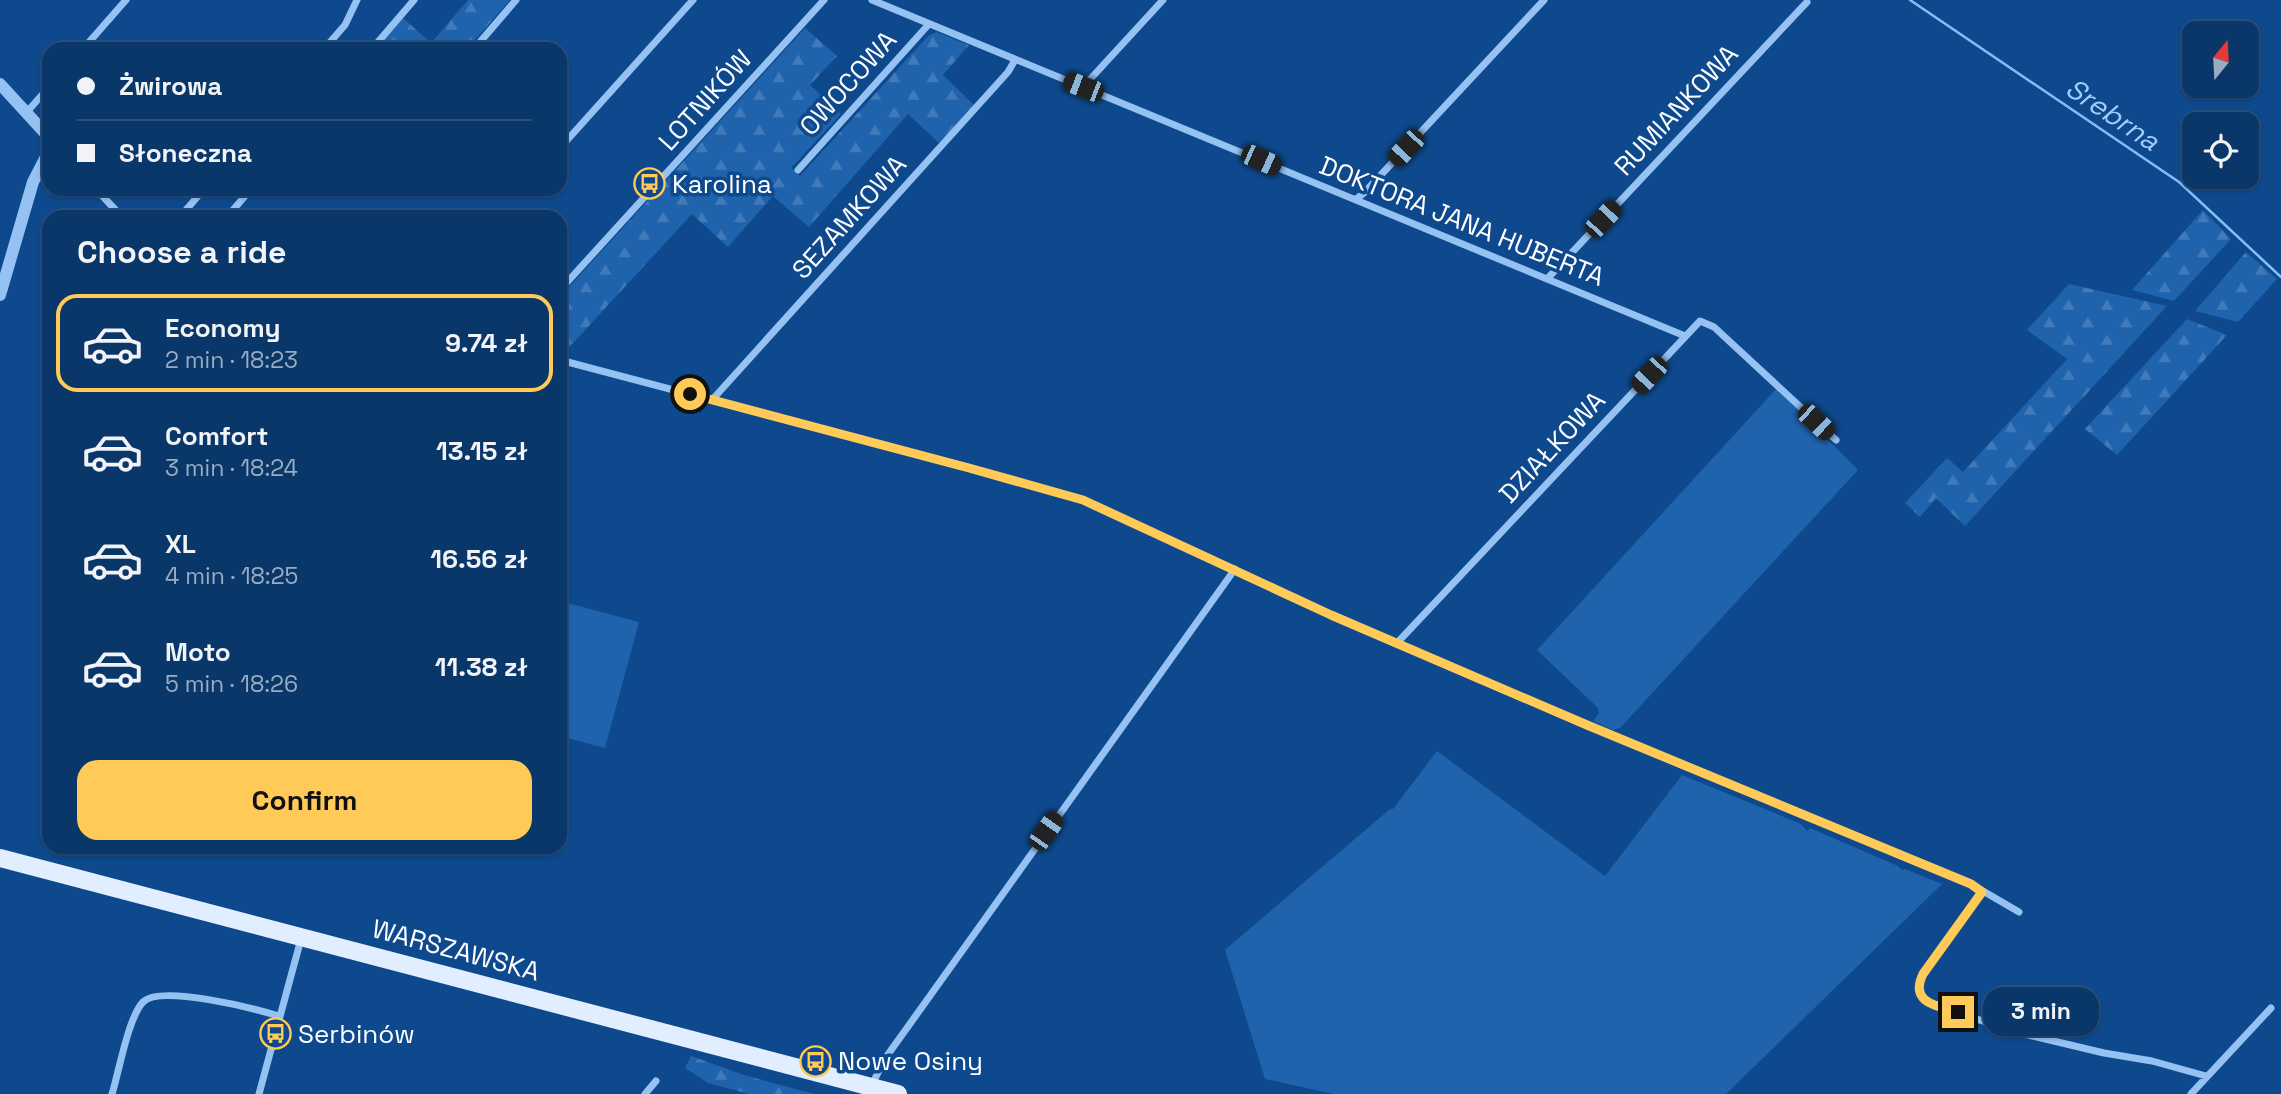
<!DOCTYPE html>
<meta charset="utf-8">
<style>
:root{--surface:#0a376a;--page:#133f70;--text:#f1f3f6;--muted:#99acc1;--line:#2a517e;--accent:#ffca57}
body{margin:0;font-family:"Space Grotesk",sans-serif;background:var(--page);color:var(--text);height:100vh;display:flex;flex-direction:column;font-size:26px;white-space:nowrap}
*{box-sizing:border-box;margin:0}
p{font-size:23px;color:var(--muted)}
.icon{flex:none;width:38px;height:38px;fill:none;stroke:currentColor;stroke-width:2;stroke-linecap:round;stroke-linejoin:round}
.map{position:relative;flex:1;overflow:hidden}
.sheet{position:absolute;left:42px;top:210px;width:525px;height:644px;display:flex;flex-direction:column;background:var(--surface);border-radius:21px;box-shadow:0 2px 5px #0004,0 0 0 2px var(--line)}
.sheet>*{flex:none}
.guide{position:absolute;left:42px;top:42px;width:525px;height:154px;border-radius:21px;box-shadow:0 2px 5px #0004,0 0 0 2px var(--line);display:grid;align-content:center;height:154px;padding:0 35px;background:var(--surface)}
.needle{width:46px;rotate:18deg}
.tools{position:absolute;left:2182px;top:21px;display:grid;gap:14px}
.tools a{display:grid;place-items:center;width:77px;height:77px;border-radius:14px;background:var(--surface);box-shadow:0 2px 5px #0004,0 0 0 2px var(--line);font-size:35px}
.end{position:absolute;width:32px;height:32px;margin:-16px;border:9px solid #ffca57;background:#111;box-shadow:0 0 0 4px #111}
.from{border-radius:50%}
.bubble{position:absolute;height:49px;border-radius:21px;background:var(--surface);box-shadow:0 2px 5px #0004,0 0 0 2px var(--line);font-size:23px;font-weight:600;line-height:49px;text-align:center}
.car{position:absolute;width:21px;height:42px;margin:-21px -10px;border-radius:9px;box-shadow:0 0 5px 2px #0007;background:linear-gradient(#222 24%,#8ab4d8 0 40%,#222 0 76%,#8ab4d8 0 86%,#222 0)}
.guide b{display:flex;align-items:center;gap:24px;height:66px;font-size:26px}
.guide b+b{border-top:2px solid var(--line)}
.guide i{width:18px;height:18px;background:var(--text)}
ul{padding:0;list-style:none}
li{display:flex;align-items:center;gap:21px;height:98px;margin:0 14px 10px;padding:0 21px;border:4px solid transparent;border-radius:21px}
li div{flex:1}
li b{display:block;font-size:26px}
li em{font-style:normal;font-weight:600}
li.current{border-color:var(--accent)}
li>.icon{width:63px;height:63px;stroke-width:1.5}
h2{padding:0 35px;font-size:32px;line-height:84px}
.button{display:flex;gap:14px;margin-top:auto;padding:14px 35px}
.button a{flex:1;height:80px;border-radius:21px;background:var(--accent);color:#111;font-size:28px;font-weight:600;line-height:80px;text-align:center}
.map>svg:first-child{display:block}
.forest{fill:url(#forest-firs)}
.garden{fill:#1f63ad}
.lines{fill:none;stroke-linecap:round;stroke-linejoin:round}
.stream{stroke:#86bdf7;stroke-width:2.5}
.minor{stroke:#95c2f3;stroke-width:7}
.tertiary{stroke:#95c2f3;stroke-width:12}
.primary{stroke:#e1eeff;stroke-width:18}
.route{stroke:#ffca57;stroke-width:9}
.labels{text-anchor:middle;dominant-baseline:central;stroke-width:7;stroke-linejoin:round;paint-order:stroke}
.street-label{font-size:26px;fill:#fff;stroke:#0e498d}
.poi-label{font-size:26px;fill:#fff;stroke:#0e498d;text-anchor:start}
.water-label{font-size:28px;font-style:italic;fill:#a1ccfb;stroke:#0e498d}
</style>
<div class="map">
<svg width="2281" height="1094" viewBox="0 0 2281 1094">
<defs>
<pattern id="forest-firs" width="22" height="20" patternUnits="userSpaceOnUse" patternTransform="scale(1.75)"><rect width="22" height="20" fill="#1f63ad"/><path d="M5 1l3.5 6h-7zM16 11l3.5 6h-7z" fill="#417ab9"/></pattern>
</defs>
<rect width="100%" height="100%" fill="#0e498d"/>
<path class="forest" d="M468 0H510L467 49H375L402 17 431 43Z
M805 28 837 56 810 85 841 114 791 168 800 176 928 36 936 32 969 45 943 75 974 105 939 143 908 114 809 227 773 196 728 247 692 214 563 354H560V297Z
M2203 210 2231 239 2174 301 2132 290Z
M2246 252 2277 279 2238 322 2195 311Z
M2069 284 2167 306 1965 526 1936 498 1920 517 1905 503 1947 458 1963 472 2067 359 2027 330Z
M2187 319 2227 335 2117 455 2085 429Z
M691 1056 744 1075 814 1094H749L708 1083 685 1068Z"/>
<path class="garden" d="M1777 388 1858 470 1620 728 1613 730 1593 721 1599 713 1597 707 1537 650Z
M560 601 639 622 605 748 560 736Z
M1437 751 1605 876 1682 775 1801 824 1807 831 1810 828 1898 866 1902 870 1905 869 1942 884 1726 1094H1334L1265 1079 1225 950 1390 809H1393Z"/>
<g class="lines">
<path class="stream" d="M1910 0 2179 182 2281 277"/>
<path class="minor" d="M872 0 1685 336
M83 49 126 0
M324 49 345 25 357 0
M372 49 414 0
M474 49 516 0
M1083 87 1163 0
M26 113 49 87
M560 148 693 0
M798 170 929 24
M96 189 122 217
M1356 199 1364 193 1544 0
M180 217 204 189
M227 217 251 189
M1548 278 1807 2
M560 290 824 0
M560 360 969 468 1083 500 1331 615 1587 725 1971 884 2019 912
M712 400 1008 72 1015 60
M1397 643 1700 321 1714 327 1836 440
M1982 892 1923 974C1915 989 1918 996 1933 1005L2020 1033 2104 1053 2152 1061 2206 1076
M871 1087 884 1060 922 1007 1235 569
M112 1094C119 1072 128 1018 143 1002 160 984 256 1009 279 1016
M259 1094 301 939
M645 1094 656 1081
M2191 1094 2271 1008"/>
<path class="tertiary" d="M0 84 45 133 49 142
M0 295 33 182 49 151"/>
<path class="primary" d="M0 858 898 1094"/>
</g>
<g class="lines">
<path class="route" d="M690 394 969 468 1083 500 1331 615 1587 725 1971 884 1982 892 1923 974C1909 1003 1937 1006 1958 1012"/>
</g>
<defs>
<symbol id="bus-ring" viewBox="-11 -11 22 22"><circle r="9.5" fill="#0e498d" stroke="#ffca57" stroke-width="1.5"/><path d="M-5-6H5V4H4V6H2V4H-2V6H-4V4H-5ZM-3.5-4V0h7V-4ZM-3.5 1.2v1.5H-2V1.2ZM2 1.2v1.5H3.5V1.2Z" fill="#ffca57"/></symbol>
</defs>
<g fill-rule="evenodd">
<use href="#bus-ring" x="632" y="166" width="35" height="35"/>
<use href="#bus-ring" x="258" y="1016" width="35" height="35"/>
<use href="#bus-ring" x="798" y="1044" width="35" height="35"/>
</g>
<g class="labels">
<g class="street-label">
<text transform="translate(848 83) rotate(-48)">OWOCOWA</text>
<text transform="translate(705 100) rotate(-48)">LOTNIKÓW</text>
<text transform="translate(1676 110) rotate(-47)">RUMIANKOWA</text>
<text transform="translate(849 217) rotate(-48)">SEZAMKOWA</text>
<text transform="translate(1462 221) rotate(22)">DOKTORA JANA HUBERTA</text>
<text transform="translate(1552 447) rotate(-47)">DZIAŁKOWA</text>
<text transform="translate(456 950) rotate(15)">WARSZAWSKA</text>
</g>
<g class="poi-label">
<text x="672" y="184">Karolina</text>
<text x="298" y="1034">Serbinów</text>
<text x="838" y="1061">Nowe Osiny</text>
</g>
<g class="water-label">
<text transform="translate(2113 114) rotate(34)">Srebrna</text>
</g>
</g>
</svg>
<div class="tools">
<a><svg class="needle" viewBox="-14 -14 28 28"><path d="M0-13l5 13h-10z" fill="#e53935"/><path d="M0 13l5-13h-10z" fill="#99acc1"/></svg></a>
<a><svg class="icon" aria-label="locate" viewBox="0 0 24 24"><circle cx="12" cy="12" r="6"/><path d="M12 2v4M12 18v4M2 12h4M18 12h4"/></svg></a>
</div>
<i class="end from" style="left:690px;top:394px"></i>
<i class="end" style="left:1958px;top:1012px"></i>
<div class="bubble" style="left:1983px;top:987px;width:116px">3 min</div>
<i class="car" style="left:1083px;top:87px;rotate:291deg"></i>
<i class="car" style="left:1406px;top:148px;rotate:223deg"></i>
<i class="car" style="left:1261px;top:160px;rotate:114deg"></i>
<i class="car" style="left:1603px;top:219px;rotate:43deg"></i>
<i class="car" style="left:1649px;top:375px;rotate:223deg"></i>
<i class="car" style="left:1816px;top:422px;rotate:133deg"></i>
<i class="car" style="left:1046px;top:831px;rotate:35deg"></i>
<div class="guide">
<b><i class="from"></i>Żwirowa</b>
<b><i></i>Słoneczna</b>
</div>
<section class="sheet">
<h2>Choose a ride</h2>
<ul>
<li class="current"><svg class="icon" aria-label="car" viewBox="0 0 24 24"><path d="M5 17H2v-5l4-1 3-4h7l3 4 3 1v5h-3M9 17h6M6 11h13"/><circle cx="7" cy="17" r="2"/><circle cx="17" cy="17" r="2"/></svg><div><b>Economy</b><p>2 min · 18:23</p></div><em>9.74 zł</em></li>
<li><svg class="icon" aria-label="car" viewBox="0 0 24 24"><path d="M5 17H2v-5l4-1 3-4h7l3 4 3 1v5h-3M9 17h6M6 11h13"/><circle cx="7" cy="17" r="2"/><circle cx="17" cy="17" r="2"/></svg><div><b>Comfort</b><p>3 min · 18:24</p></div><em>13.15 zł</em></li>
<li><svg class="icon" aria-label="car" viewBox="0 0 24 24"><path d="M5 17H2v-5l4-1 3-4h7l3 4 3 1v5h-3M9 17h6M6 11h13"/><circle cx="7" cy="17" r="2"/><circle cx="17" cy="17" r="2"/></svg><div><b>XL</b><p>4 min · 18:25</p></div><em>16.56 zł</em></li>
<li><svg class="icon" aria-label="car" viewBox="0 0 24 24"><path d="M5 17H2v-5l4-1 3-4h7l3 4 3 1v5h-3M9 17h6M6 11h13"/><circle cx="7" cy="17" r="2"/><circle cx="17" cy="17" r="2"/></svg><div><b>Moto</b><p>5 min · 18:26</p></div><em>11.38 zł</em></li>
</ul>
<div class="button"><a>Confirm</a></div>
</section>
</div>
